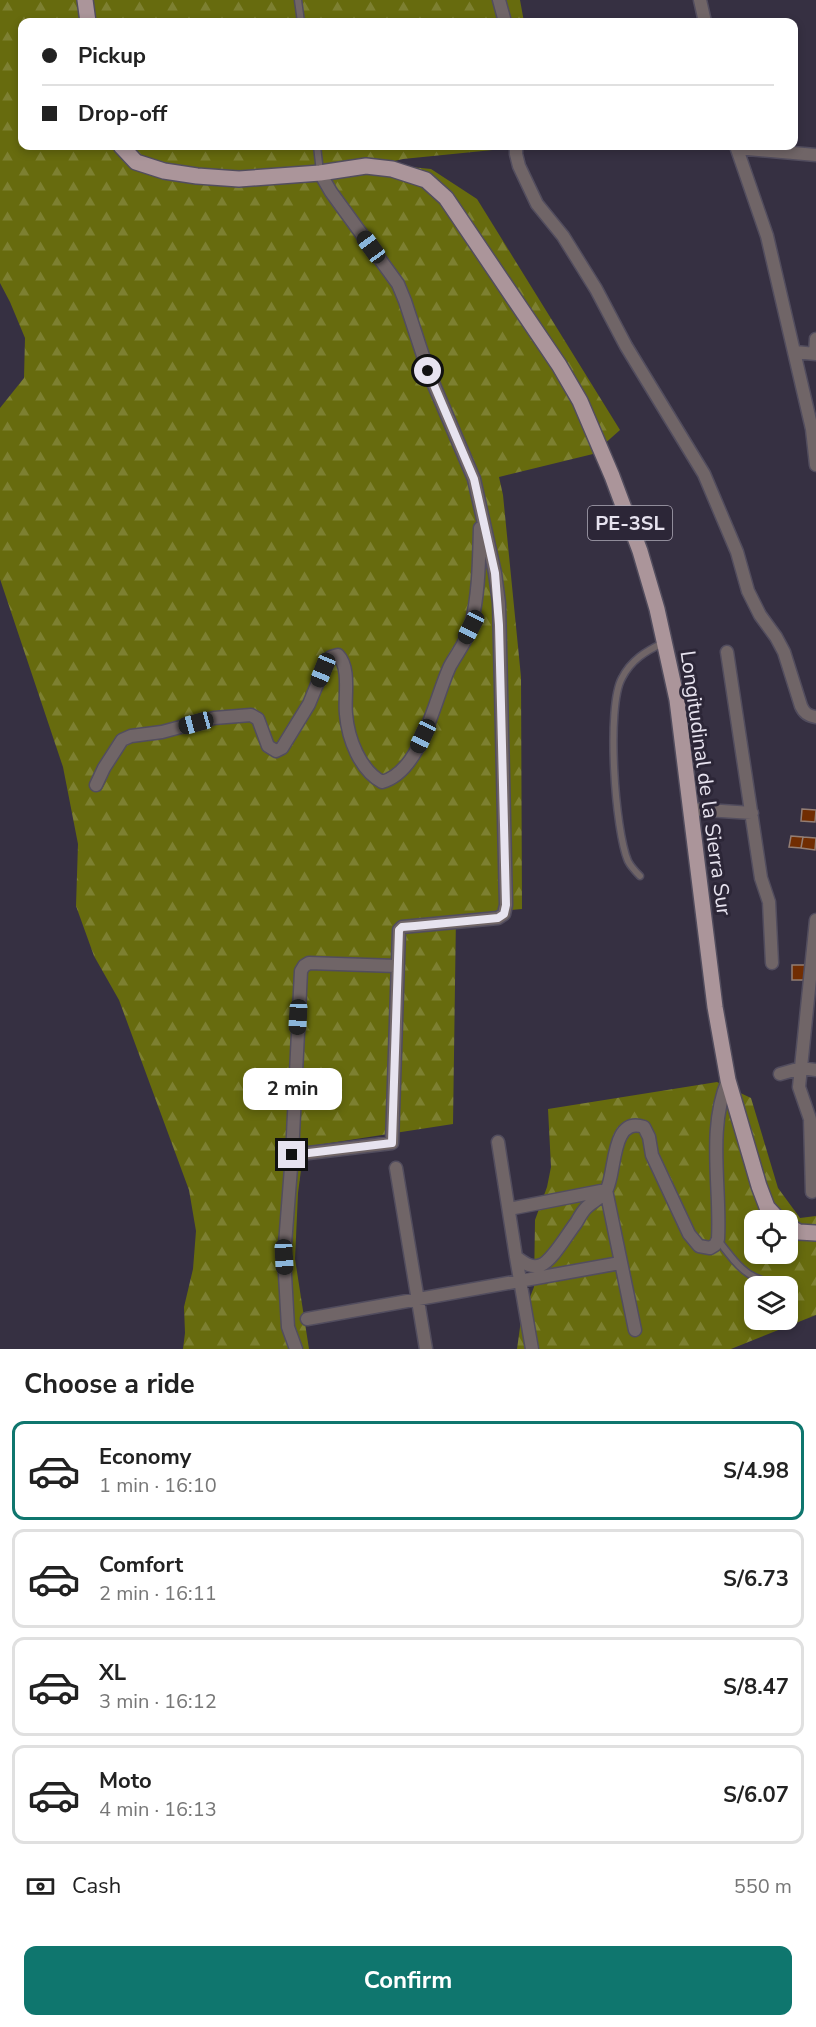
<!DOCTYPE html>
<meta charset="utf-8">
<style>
:root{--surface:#fff;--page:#f6f6f6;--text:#222;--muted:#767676;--line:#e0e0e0;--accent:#0f766e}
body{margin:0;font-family:"Nunito Sans",sans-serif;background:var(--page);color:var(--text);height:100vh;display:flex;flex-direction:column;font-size:22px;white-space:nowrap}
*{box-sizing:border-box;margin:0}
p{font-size:20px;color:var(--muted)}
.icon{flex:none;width:33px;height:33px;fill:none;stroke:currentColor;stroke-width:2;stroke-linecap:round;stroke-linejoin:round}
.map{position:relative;height:1349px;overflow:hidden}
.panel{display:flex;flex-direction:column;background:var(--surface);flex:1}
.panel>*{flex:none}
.hud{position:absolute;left:18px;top:18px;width:780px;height:132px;border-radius:12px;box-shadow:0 3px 9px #0003;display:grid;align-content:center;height:132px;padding:0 24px;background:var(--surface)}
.buttons{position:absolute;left:744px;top:1210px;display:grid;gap:12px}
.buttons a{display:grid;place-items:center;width:54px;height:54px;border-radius:12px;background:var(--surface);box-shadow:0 3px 9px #0003;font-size:30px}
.end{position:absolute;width:27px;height:27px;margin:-14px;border:8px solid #e7e3ef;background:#111;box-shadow:0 0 0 3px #111}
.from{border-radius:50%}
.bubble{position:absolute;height:42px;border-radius:12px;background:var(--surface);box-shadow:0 3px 9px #0003;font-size:20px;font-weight:700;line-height:42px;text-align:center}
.car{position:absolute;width:18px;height:36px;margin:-18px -9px;border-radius:8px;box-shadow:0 0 4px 2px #0007;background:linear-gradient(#222 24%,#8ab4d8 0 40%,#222 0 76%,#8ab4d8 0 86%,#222 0)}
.hud b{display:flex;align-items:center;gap:21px;height:57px;font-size:22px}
.hud b+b{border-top:2px solid var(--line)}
.hud i{width:15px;height:15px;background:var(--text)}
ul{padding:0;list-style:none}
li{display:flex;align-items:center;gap:18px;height:99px;margin:0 12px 9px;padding:0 12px;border:3px solid var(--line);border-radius:12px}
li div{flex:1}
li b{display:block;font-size:22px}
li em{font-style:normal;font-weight:700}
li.on{border-color:var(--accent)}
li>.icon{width:54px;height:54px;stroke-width:1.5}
h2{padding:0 24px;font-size:27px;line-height:72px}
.pay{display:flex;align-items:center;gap:15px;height:66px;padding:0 24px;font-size:22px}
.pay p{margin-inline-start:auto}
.action{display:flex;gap:12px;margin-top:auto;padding:12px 24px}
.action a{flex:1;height:69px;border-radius:12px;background:var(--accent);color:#fff;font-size:24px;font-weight:700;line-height:69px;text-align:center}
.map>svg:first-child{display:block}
.forest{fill:url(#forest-firs);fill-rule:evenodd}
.building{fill:#712d02;stroke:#937d73;stroke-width:1.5}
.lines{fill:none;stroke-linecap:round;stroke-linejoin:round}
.lane-casing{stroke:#524d5e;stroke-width:9}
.street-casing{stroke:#524d5e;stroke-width:15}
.primary-casing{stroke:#524d5e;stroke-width:18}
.lane{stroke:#706567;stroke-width:6}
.street{stroke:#706567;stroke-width:12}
.primary{stroke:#ab959a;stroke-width:15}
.route{stroke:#e7e3ef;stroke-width:8}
.labels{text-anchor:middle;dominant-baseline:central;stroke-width:6;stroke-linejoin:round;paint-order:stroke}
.shield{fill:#2c2637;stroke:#afaab8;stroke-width:1.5}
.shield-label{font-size:20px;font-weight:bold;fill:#e7e3ef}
.street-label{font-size:21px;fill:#e7e3ef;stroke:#2c2637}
</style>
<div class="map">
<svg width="816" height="1349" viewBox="0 0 816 1349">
<defs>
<pattern id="forest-firs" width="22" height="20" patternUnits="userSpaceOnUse" patternTransform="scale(1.5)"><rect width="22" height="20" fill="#676b0e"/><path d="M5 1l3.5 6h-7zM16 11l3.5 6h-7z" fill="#7d8031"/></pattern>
</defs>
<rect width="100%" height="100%" fill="#363042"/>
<path class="forest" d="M0 0H520L524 22H22V146H533L403 159 381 164 431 169 477 199 620 430 593 454 499 477 503 495 521 677 522 909 456 915 453 1124 304 1147 298 1193 295 1259 309 1349H183L185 1333 184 1307 193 1269 196 1231 189 1190 119 1000 94 956 76 906 78 844 63 767 0 579V408L24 378 25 338 10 302 0 283Z
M717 1082 751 1098 778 1188 800 1218 816 1216V1315L731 1349H517L521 1320 534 1287 535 1220 547 1187 551 1167 548 1109ZM754 1221H788V1254H754ZM754 1287H788V1320H754Z"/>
<path class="building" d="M802 809 816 810 815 822 801 821Z
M791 836 803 837 801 848 789 847Z
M803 837 816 838 815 850 801 848Z
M792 965H807V980H792Z"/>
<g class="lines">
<defs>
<path id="lane" d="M298 0 301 22
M317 146 320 172
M640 876C636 872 631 867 628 861 615 831 606 706 622 678 631 660 646 651 663 643
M718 1240C743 1273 750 1281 791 1287"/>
<path id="street" d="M499 0 505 22
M700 0 705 22
M516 146V154L519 166 537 204 563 236 596 289 626 346 704 474 737 552 748 591 760 615 776 637 784 652 801 706C804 713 808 716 816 717
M736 146 767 236 812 429 816 465
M737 148 816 155
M795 352 816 354
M815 354 816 339
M727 652 761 878 769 902 772 963
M96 785 104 768 122 740 131 736 162 732 214 718 251 715 258 719 268 746 276 751 282 748 309 704 323 670 331 657 338 655C351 668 344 698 346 714 348 739 360 770 382 782 422 771 434 700 450 666 457 653 468 640 471 625 479 594 479 560 480 528
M691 809 752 813
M780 1074 801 1068 816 1070
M498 1142 516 1257C523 1262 531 1269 541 1265 552 1261 568 1233 576 1223 579 1218 582 1212 586 1208 592 1202 603 1197 607 1189 616 1171 611 1116 644 1127L649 1137 652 1155 689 1234 699 1246 710 1248 715 1245 718 1239C721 1187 707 1129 728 1080
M292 1155 392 1143 399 930 402 927 498 918 504 914 506 905 499 603 495 573 474 479 428 371 405 301 398 284 331 192 320 173
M396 1168 426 1349
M812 1192 810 1119 799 1087 816 920
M509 1209 606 1190 635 1330
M516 1257 532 1349
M307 1319 620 1263
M296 1349 288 1327 284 1257 292 1155 301 971 304 966 309 963 396 966"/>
<path id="primary" d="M85 0 88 22
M121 146 136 162 164 171 197 176 239 179 320 173 366 166 392 169 426 180 446 198 559 365 580 401 612 476 640 551 657 609 677 700 715 1007 728 1080 759 1186 767 1207 780 1221
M788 1226 799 1232 816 1233"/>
</defs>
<use href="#lane" class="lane-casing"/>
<use href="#street" class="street-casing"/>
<use href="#primary" class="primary-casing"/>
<use href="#lane" class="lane"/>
<use href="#street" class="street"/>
<use href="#primary" class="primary"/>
</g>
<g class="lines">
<path class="route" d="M292 1155 392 1143 399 930 402 927 415 926 498 918 504 914 506 905 499 625 495 573 474 479 428 371"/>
</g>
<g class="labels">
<rect class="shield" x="588" y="506" width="84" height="34" rx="4.5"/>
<g class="shield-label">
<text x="630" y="523">PE-3SL</text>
</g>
<g class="street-label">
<text transform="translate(706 783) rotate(82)">Longitudinal de la Sierra Sur</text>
</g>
</g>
</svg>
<div class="buttons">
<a><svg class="icon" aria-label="locate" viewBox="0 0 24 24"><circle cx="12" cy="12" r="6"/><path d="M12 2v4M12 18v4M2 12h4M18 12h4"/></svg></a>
<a><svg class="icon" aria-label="layers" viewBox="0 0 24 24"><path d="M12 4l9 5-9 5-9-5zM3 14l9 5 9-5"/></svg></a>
</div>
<i class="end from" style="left:428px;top:371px"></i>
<i class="end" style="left:292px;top:1155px"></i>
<div class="bubble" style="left:243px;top:1068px;width:99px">2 min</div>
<i class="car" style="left:371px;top:247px;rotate:324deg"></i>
<i class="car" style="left:471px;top:627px;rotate:207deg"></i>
<i class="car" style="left:323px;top:670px;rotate:202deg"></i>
<i class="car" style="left:196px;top:723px;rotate:255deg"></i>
<i class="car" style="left:423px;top:736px;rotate:205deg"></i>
<i class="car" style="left:298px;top:1017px;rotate:183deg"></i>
<i class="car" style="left:284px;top:1257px;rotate:177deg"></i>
<div class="hud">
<b><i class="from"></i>Pickup</b>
<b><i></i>Drop-off</b>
</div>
</div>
<section class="panel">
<h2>Choose a ride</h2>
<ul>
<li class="on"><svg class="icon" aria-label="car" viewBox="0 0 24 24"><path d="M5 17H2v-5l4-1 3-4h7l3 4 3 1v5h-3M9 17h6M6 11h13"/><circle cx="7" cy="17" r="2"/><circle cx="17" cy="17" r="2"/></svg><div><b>Economy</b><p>1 min · 16:10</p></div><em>S/4.98</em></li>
<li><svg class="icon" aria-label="car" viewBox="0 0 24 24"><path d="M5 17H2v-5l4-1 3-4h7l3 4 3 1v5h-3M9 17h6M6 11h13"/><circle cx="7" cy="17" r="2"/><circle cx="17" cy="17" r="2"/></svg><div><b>Comfort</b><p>2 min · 16:11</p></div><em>S/6.73</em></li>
<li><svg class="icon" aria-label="car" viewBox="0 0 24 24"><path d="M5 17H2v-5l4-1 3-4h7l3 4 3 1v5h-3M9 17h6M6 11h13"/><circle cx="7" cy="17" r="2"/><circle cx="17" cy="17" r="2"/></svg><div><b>XL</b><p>3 min · 16:12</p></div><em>S/8.47</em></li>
<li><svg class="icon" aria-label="car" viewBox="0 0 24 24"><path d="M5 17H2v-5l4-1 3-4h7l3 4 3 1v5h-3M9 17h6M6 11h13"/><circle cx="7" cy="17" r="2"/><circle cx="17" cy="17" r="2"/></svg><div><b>Moto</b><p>4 min · 16:13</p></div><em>S/6.07</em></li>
</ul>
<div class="pay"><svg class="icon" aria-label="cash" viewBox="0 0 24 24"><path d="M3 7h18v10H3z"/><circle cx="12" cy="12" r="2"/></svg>Cash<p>550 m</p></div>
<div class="action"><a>Confirm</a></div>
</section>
